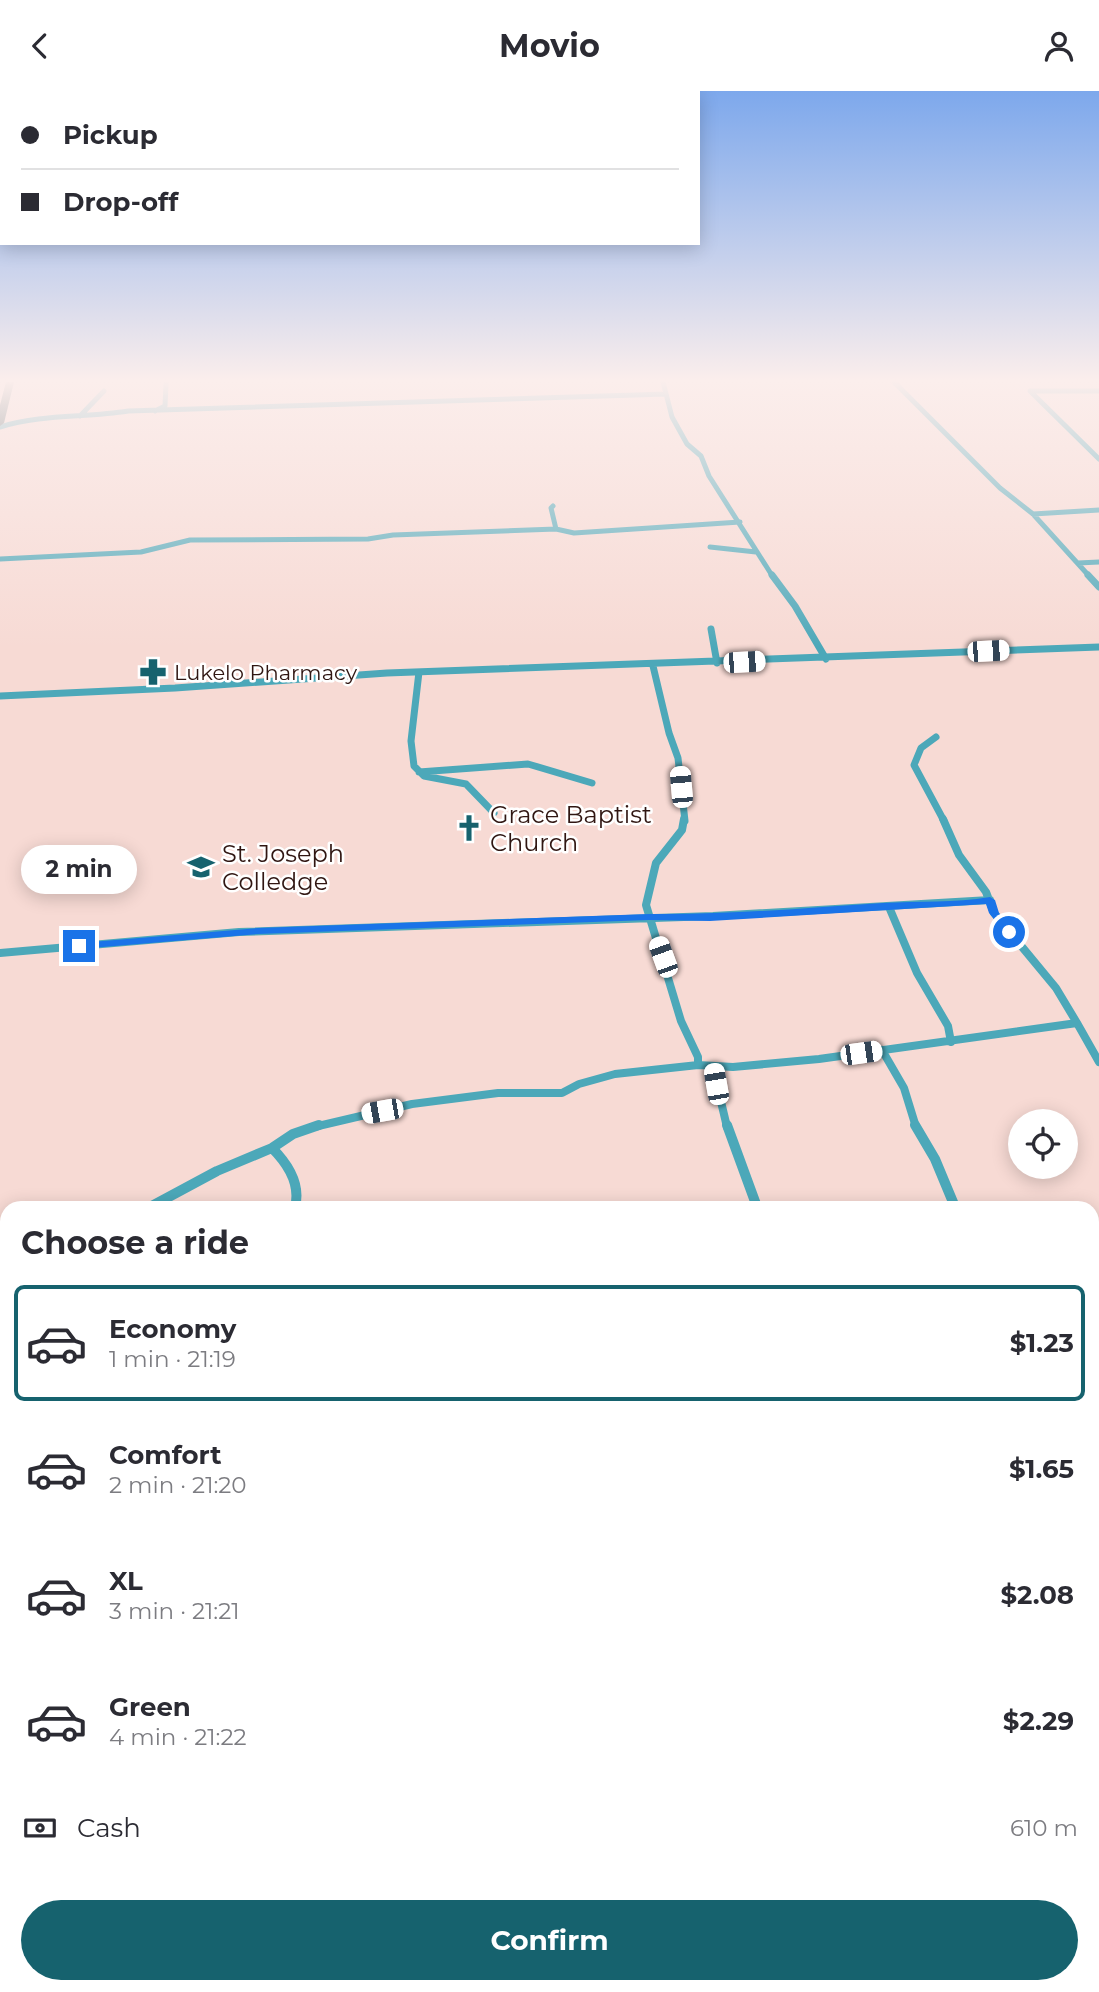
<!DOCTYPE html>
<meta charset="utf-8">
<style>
:root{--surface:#fff;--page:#f7f7f7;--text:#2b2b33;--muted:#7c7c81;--line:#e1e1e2;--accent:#16626e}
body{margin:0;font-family:Montserrat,sans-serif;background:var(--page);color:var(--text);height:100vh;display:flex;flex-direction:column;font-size:26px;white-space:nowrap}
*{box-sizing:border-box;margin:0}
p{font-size:23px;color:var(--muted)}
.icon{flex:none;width:38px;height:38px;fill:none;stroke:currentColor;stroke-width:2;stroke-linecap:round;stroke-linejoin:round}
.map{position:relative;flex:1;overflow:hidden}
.side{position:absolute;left:0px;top:1110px;width:1099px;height:793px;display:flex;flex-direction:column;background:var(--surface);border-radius:21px 21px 0 0;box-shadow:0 4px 18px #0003}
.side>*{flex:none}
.top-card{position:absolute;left:0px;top:0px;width:700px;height:154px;box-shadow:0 4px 18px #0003;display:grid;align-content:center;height:154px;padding:0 21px;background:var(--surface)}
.controls{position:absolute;left:1008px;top:1018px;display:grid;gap:14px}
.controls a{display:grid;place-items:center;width:70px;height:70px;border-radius:50%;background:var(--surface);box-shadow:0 4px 18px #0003;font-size:35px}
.end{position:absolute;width:32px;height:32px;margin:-16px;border:9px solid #1a73e8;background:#fff;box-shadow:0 0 0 4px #fff}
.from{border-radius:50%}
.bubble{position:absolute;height:49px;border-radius:24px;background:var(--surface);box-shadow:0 4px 18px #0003;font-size:23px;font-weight:700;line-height:49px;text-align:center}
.car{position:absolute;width:21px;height:42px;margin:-21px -10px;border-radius:9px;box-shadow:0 0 5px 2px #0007;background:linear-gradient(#fff 24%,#345 0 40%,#fff 0 76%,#345 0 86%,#fff 0)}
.top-card b{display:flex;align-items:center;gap:24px;height:66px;font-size:26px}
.top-card b+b{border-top:2px solid var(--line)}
.top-card i{width:18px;height:18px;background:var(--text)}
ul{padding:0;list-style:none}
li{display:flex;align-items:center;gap:21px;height:116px;margin:0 14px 10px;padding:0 7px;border:4px solid transparent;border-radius:10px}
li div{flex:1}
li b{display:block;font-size:26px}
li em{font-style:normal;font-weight:700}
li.current{border-color:var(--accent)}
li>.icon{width:63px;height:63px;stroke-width:1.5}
h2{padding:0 21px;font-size:32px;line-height:84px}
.pay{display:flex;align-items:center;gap:18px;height:77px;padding:0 21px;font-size:26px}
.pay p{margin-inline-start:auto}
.primary-button{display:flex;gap:14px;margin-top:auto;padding:14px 21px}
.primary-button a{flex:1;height:80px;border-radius:42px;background:var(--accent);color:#fff;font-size:28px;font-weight:700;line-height:80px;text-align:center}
header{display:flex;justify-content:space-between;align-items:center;height:91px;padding:0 21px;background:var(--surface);font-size:32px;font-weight:700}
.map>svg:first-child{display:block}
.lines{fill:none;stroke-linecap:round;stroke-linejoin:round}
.street-far4{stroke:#4ca8b9;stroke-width:5}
.street-far3{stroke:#4ca8b9;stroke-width:7}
.street-far2{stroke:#4ca8b9;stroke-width:8}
.street-far1{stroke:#4ca8b9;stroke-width:10}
.street{stroke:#4ca8b9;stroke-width:13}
.highway{fill:#2f5056;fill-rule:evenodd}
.route{fill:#1a73e8}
.labels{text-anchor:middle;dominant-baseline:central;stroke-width:5;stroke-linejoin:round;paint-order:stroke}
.far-poi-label{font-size:21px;fill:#301612;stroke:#fff;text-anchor:start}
.poi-label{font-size:24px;fill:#301612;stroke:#fff;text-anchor:start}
</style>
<header><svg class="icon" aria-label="back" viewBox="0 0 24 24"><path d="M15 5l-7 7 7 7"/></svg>Movio<svg class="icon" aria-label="person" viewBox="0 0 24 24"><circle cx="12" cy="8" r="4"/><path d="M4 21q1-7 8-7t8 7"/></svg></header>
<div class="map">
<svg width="1099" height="1901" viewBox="0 0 1099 1901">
<rect width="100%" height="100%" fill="#f7dad4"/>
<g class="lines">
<path class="street-far4" d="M663 291 672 326 687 353 701 365 709 385 773 486
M894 291 1000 397 1033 423 1090 486
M1099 300H1030L1099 368
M155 320 165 315 166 293
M80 325 104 300
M0 336C42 323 85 327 128 320L666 303
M553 415 551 417 556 438 574 442 740 431
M1033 423 1099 419
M710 456 756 461
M0 468 141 461 190 449 368 448 393 444 556 438
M1078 472 1099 471"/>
<path class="street-far3" d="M772 484 795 515 826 568
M1088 484 1099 496
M711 538 717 572
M653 575 669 642 678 667 685 730
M419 581 411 650 414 675 424 685 466 693 494 722
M0 605 175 597 387 582 1099 556
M936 646 921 657 914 674 944 730
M419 681 528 673 592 692"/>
<path class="street-far2" d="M684 728 682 739 656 772 646 814 681 930 698 966V974
M943 728 959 764 986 801 994 822 1056 897 1077 932
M889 816 917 882 948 935 951 951
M0 862 239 841 713 825 990 809
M882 959 904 997 916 1036
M713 977 727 1036
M314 1036 412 1013 498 1002H562L579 993 615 983 698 974 733 976 819 968 1077 932 1099 971"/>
<path class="street-far1" d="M727 1034 757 1116
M915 1034 935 1068 955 1116
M272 1057C288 1073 301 1093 295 1116
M150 1116 217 1080 272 1057 293 1043 319 1034
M1092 1172 1099 1171
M0 1207 7 1203
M1092 1235 1099 1234
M0 1312H7"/>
<path class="street" d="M487 1895 489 1901
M1071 1895 1073 1901"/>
<path class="highway" d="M6 291H14L4 332 0 335V314Z"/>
</g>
<linearGradient id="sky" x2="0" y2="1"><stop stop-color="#7da8ec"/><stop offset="0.52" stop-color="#fbeeec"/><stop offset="1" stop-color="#fbeeec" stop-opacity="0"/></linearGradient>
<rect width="1099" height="557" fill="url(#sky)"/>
<path class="route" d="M990 806 995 809 999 822 1015 841 1013 843H1006L989 822 986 813 710 830 649 829 258 843 79 858 74 855 79 852 258 837 649 823C727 824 805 817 883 812 919 810 954 812 990 806Z"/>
<defs>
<symbol id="pharmacy-bare" viewBox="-9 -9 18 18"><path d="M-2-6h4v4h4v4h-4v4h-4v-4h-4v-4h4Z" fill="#16626e" stroke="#fff" stroke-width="2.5" paint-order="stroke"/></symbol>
<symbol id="church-bare" viewBox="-9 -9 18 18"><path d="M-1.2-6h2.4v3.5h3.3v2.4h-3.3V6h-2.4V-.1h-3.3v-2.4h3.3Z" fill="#16626e" stroke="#fff" stroke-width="2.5" paint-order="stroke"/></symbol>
<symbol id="university-bare" viewBox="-9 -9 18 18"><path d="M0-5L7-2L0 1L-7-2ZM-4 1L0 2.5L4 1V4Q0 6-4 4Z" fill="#16626e" stroke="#fff" stroke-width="2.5" paint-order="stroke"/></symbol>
</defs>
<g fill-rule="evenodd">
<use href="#pharmacy-bare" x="134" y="562" width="38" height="38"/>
<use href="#church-bare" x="450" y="718" width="38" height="38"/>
<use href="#university-bare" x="182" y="757" width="38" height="38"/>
</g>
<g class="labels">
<g class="far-poi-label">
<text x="174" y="581">Lukelo Pharmacy</text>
</g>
<g class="poi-label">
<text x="490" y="723">Grace Baptist<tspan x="490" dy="28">Church</tspan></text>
<text x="222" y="762">St. Joseph<tspan x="222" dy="28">Colledge</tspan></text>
</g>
</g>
</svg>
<div class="controls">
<a><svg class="icon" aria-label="locate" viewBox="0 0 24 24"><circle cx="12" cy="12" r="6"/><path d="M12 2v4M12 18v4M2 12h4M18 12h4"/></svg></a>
</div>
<i class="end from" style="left:1009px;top:841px"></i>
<i class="end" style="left:79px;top:855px"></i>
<div class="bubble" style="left:21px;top:754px;width:116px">2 min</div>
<i class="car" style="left:988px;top:560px;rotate:87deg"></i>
<i class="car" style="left:744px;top:571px;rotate:87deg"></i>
<i class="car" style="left:681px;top:696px;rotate:355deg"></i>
<i class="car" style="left:663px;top:866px;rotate:340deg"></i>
<i class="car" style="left:861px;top:962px;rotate:82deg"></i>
<i class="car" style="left:716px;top:993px;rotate:350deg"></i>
<i class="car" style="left:382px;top:1020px;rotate:260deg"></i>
<div class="top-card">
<b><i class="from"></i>Pickup</b>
<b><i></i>Drop-off</b>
</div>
<section class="side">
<h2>Choose a ride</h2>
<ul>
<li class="current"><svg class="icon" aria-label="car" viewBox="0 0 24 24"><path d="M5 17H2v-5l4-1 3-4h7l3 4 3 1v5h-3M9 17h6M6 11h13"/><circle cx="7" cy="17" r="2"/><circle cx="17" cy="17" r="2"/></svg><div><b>Economy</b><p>1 min · 21:19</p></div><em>$1.23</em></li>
<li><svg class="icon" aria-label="car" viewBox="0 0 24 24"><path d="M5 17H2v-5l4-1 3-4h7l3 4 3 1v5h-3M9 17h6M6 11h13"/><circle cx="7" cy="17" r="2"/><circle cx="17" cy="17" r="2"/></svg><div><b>Comfort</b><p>2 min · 21:20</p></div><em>$1.65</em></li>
<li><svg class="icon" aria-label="car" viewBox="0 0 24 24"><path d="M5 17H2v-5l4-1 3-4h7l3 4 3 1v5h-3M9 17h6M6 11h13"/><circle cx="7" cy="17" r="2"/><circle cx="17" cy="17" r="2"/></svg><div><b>XL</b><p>3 min · 21:21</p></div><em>$2.08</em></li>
<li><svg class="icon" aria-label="car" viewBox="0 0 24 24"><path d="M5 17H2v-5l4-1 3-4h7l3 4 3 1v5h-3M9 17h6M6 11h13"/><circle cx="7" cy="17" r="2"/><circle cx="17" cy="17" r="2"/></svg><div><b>Green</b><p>4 min · 21:22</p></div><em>$2.29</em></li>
</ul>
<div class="pay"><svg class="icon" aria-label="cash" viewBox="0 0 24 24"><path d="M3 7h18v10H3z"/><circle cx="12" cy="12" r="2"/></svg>Cash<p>610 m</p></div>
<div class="primary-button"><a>Confirm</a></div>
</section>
</div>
